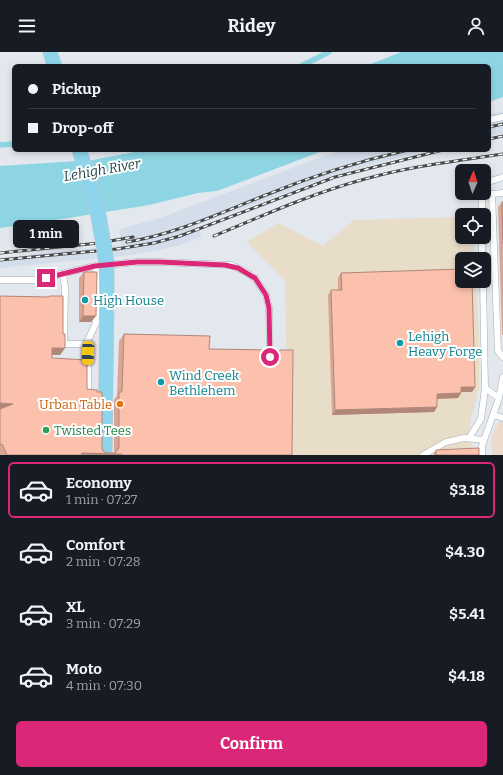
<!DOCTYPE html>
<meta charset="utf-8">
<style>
:root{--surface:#171b24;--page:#242831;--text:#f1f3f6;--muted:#9ea1a6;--line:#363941;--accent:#db2777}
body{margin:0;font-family:Bitter,serif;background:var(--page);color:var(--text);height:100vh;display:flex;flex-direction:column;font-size:15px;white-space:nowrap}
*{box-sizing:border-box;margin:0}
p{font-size:13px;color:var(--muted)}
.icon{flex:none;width:22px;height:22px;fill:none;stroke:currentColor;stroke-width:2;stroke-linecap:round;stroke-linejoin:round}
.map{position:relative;height:403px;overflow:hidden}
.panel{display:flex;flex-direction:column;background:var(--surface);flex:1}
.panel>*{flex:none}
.banner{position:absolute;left:12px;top:12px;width:479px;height:88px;border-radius:6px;box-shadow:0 2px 6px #0003;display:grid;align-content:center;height:88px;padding:0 16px;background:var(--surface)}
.needle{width:26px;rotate:3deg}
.tools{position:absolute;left:455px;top:112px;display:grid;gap:8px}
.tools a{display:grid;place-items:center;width:36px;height:36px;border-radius:6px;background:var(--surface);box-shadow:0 2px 6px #0003;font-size:20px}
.end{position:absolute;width:18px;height:18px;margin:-9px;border:5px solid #db2777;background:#fff;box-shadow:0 0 0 2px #fff}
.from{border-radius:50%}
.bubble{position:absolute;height:28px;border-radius:6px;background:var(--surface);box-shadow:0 2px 6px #0003;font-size:13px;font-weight:700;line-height:28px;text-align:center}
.car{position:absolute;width:12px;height:24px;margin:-12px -6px;border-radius:5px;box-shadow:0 0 3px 1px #0007;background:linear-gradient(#f5c518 24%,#345 0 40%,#f5c518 0 76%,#345 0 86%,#f5c518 0)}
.banner b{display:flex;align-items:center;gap:14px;height:38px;font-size:15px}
.banner b+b{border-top:1px solid var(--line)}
.banner i{width:10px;height:10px;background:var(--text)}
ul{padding:7px 0 0;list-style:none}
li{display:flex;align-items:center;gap:12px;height:56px;margin:0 8px 6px;padding:0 8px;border:2px solid transparent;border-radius:6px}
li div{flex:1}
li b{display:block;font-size:15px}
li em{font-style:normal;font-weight:700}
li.active{border-color:var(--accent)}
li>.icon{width:36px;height:36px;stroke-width:1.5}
.action{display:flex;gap:8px;margin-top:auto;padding:8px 16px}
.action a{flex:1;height:46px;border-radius:6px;background:var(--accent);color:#fff;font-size:16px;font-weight:700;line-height:46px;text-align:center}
header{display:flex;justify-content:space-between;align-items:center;height:52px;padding:0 16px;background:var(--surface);font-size:18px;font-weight:700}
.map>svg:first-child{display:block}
.commercial{fill:#eedacb}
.industrial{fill:#e7ddc8}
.built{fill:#d4ddea}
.water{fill:#8ed5e3}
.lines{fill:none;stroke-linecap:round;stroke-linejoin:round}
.canal{stroke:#8ed5e3;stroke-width:5.5}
.minor-casing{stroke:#a7acb2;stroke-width:7}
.major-casing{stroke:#c7c7c8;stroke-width:9}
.minor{stroke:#fff;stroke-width:6}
.major{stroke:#8ed4ec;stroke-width:8}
.rail-casing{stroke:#474a4c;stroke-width:3}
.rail{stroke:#fff;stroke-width:1.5;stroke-dasharray:4.5;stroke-linecap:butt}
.major-bridge-casing{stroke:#c7c7c8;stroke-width:9;stroke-linecap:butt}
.major-bridge{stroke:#8ed4ec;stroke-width:8}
.wall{fill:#d9a695}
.shaded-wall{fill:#b08779}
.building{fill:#fcc1ad;stroke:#b08779}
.route{stroke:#db2777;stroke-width:5}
.culture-dot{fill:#0f9aa8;stroke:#fff;stroke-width:1.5}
.food-dot{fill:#e8710a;stroke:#fff;stroke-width:1.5}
.leisure-dot{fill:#2e9e5b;stroke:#fff;stroke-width:1.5}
.labels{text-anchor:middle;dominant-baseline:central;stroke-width:4;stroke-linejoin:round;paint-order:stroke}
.culture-label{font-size:13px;fill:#0d838f;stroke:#fff;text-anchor:start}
.food-label{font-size:13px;fill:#c56008;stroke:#fff;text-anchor:end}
.leisure-label{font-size:13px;fill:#27864d;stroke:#fff;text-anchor:start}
.water-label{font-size:14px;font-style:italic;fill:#1c3e45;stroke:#fff}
</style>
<header><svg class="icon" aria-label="menu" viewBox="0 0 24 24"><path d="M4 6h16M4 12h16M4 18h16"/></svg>Ridey<svg class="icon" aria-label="person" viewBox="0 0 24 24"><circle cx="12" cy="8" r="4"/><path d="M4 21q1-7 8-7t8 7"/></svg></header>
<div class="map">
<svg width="503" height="403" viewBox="0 0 503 403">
<rect width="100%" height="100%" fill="#e3e8ef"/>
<path class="commercial" d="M503 363V403H492L491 385Z"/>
<path class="industrial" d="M456 165 462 168V185H473L474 207H462V229H476L479 284V337L470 370 472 403H290L288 397 285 228 247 190 278 171 323 194 354 168Z"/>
<path class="built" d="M503 59V81L489 84V62Z
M344 98H429L339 121 197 173 202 184 178 194 132 203 0 216V206L121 193 119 177 157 167 324 104Z"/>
<path class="water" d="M401 0H503V45L489 50V14H366Z
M145 98H325L217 139 198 141 149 153 62 167 0 176V114L92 108Z"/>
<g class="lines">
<path class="canal" d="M301 14 329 0
M0 93 14 92"/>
<defs>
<path id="minor" d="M489 68 503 65
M484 135 488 130 503 125
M482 141V163
M503 141 492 142 498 299 503 305
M482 185V207
M63 222 65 236 64 292H88
M0 228H36L95 214 137 210H160L231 213 246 220 255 226 266 243 269 256 270 305
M483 229 485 336 499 346
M88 340V288L96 271 97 220 95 214
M493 363 503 366
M469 386 481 367 485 336
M423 403 446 390 464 386 484 388
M482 403V394L499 346 503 325"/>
<path id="major" d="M47 0 51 14
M53 0 58 14"/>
</defs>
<use href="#minor" class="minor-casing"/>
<use href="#major" class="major-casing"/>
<use href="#minor" class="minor"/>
<use href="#major" class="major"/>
<defs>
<path id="rail" d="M489 75 503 72
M489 87 503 84
M214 184C264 163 313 141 365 127 410 114 457 109 503 102
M127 190C176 182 220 161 266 143 312 124 360 109 408 98
M0 201 99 191 133 185
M0 208 117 197 154 191 180 184 335 125 443 98"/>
</defs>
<use href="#rail" class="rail-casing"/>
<use href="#rail" class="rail"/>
<defs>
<path id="major-bridge" d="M76 98 95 164 103 211 104 242 102 403
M83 98 102 163 110 210V242L108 403"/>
</defs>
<use href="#major-bridge" class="major-bridge-casing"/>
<use href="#major-bridge" class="major-bridge"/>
</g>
<path class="wall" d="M502 150H503V283H502L498 155Z
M84 220 91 270H79V226Z
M341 221 475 335 472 340H461L458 346 437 347V355L434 360 332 363 328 243 331 238H338V226Z
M0 244 48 245 49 244 63 282 65 296 60 303H52V306L87 337 102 396 103 399 107 401H114V348L117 343 119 289 124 282 209 297 271 300 275 302H277L280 298 292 403H0Z
M436 398 479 403H433Z"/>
<path class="shaded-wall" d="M83 264H96L91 270H79Z
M52 296H65L60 303H47Z
M461 335H475L472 340H458Z
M461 341 458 346 433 347 437 342Z
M0 351 13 352 0 359Z
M437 355 434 360 332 363 335 358Z
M82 401 122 402 121 403H80Z"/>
<path class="building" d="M502 150H503V192Z
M462 217V229H472L475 335H461V341L437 342V355L335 358 331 238H342L341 221Z
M84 220H97L96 264H83Z
M0 244 48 245 49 244H63V282H65V296H52V306L87 308V337L97 338V340H102V396L103 399 107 401H115L119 396V340H122L124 282 210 284 209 297 271 298V300L275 302 278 301 280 298H293L292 403H122V402L82 401 81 403H7L2 392 0 393V357L13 352 0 351Z
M479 396V403H436V398Z"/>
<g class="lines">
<path class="route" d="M46 226 95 214 137 210H160L225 213 238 216 255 226 266 243 269 256 270 305"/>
</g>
<g class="culture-dot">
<circle cx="85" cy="248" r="4"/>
<circle cx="400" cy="291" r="4"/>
<circle cx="161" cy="330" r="4"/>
</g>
<circle class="food-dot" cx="120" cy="352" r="4"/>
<circle class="leisure-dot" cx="46" cy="378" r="4"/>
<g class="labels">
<g class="culture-label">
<text x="93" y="248">High House</text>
<text x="408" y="284">Lehigh<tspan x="408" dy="15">Heavy Forge</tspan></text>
<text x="169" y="323">Wind Creek<tspan x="169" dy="15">Bethlehem</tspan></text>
</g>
<g class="food-label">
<text x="112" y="352">Urban Table</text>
</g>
<g class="leisure-label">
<text x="54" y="378">Twisted Tees</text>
</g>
<g class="water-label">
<text transform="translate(102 118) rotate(-10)">Lehigh River</text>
</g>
</g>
</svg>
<div class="tools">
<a><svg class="needle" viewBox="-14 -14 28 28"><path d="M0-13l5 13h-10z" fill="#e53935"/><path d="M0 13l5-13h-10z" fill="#9ea1a6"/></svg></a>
<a><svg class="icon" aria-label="locate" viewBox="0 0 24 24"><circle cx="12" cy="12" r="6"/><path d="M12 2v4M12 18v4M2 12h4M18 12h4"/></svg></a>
<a><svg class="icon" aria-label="layers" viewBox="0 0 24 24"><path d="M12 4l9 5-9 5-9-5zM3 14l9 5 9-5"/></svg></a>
</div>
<i class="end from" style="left:270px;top:305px"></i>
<i class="end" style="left:46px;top:226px"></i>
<div class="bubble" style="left:13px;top:168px;width:66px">1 min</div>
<i class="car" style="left:88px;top:301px;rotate:182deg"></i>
<div class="banner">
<b><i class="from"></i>Pickup</b>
<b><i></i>Drop-off</b>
</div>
</div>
<section class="panel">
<ul>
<li class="active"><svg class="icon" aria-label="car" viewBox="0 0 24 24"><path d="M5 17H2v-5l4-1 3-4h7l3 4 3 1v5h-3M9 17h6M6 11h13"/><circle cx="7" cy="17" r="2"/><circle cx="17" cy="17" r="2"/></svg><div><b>Economy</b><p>1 min · 07:27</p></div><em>$3.18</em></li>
<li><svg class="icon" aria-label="car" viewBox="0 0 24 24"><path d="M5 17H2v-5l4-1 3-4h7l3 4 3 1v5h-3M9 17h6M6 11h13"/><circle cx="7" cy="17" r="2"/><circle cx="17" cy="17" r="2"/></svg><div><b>Comfort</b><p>2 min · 07:28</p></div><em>$4.30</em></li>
<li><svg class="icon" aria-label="car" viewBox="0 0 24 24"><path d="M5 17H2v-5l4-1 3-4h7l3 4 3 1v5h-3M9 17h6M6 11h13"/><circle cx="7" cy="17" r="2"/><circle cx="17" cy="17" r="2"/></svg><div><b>XL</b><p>3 min · 07:29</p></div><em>$5.41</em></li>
<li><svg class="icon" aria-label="car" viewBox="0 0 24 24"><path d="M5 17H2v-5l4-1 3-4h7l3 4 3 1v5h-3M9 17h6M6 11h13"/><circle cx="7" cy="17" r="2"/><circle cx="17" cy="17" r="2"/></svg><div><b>Moto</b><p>4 min · 07:30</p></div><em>$4.18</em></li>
</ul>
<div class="action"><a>Confirm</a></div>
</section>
